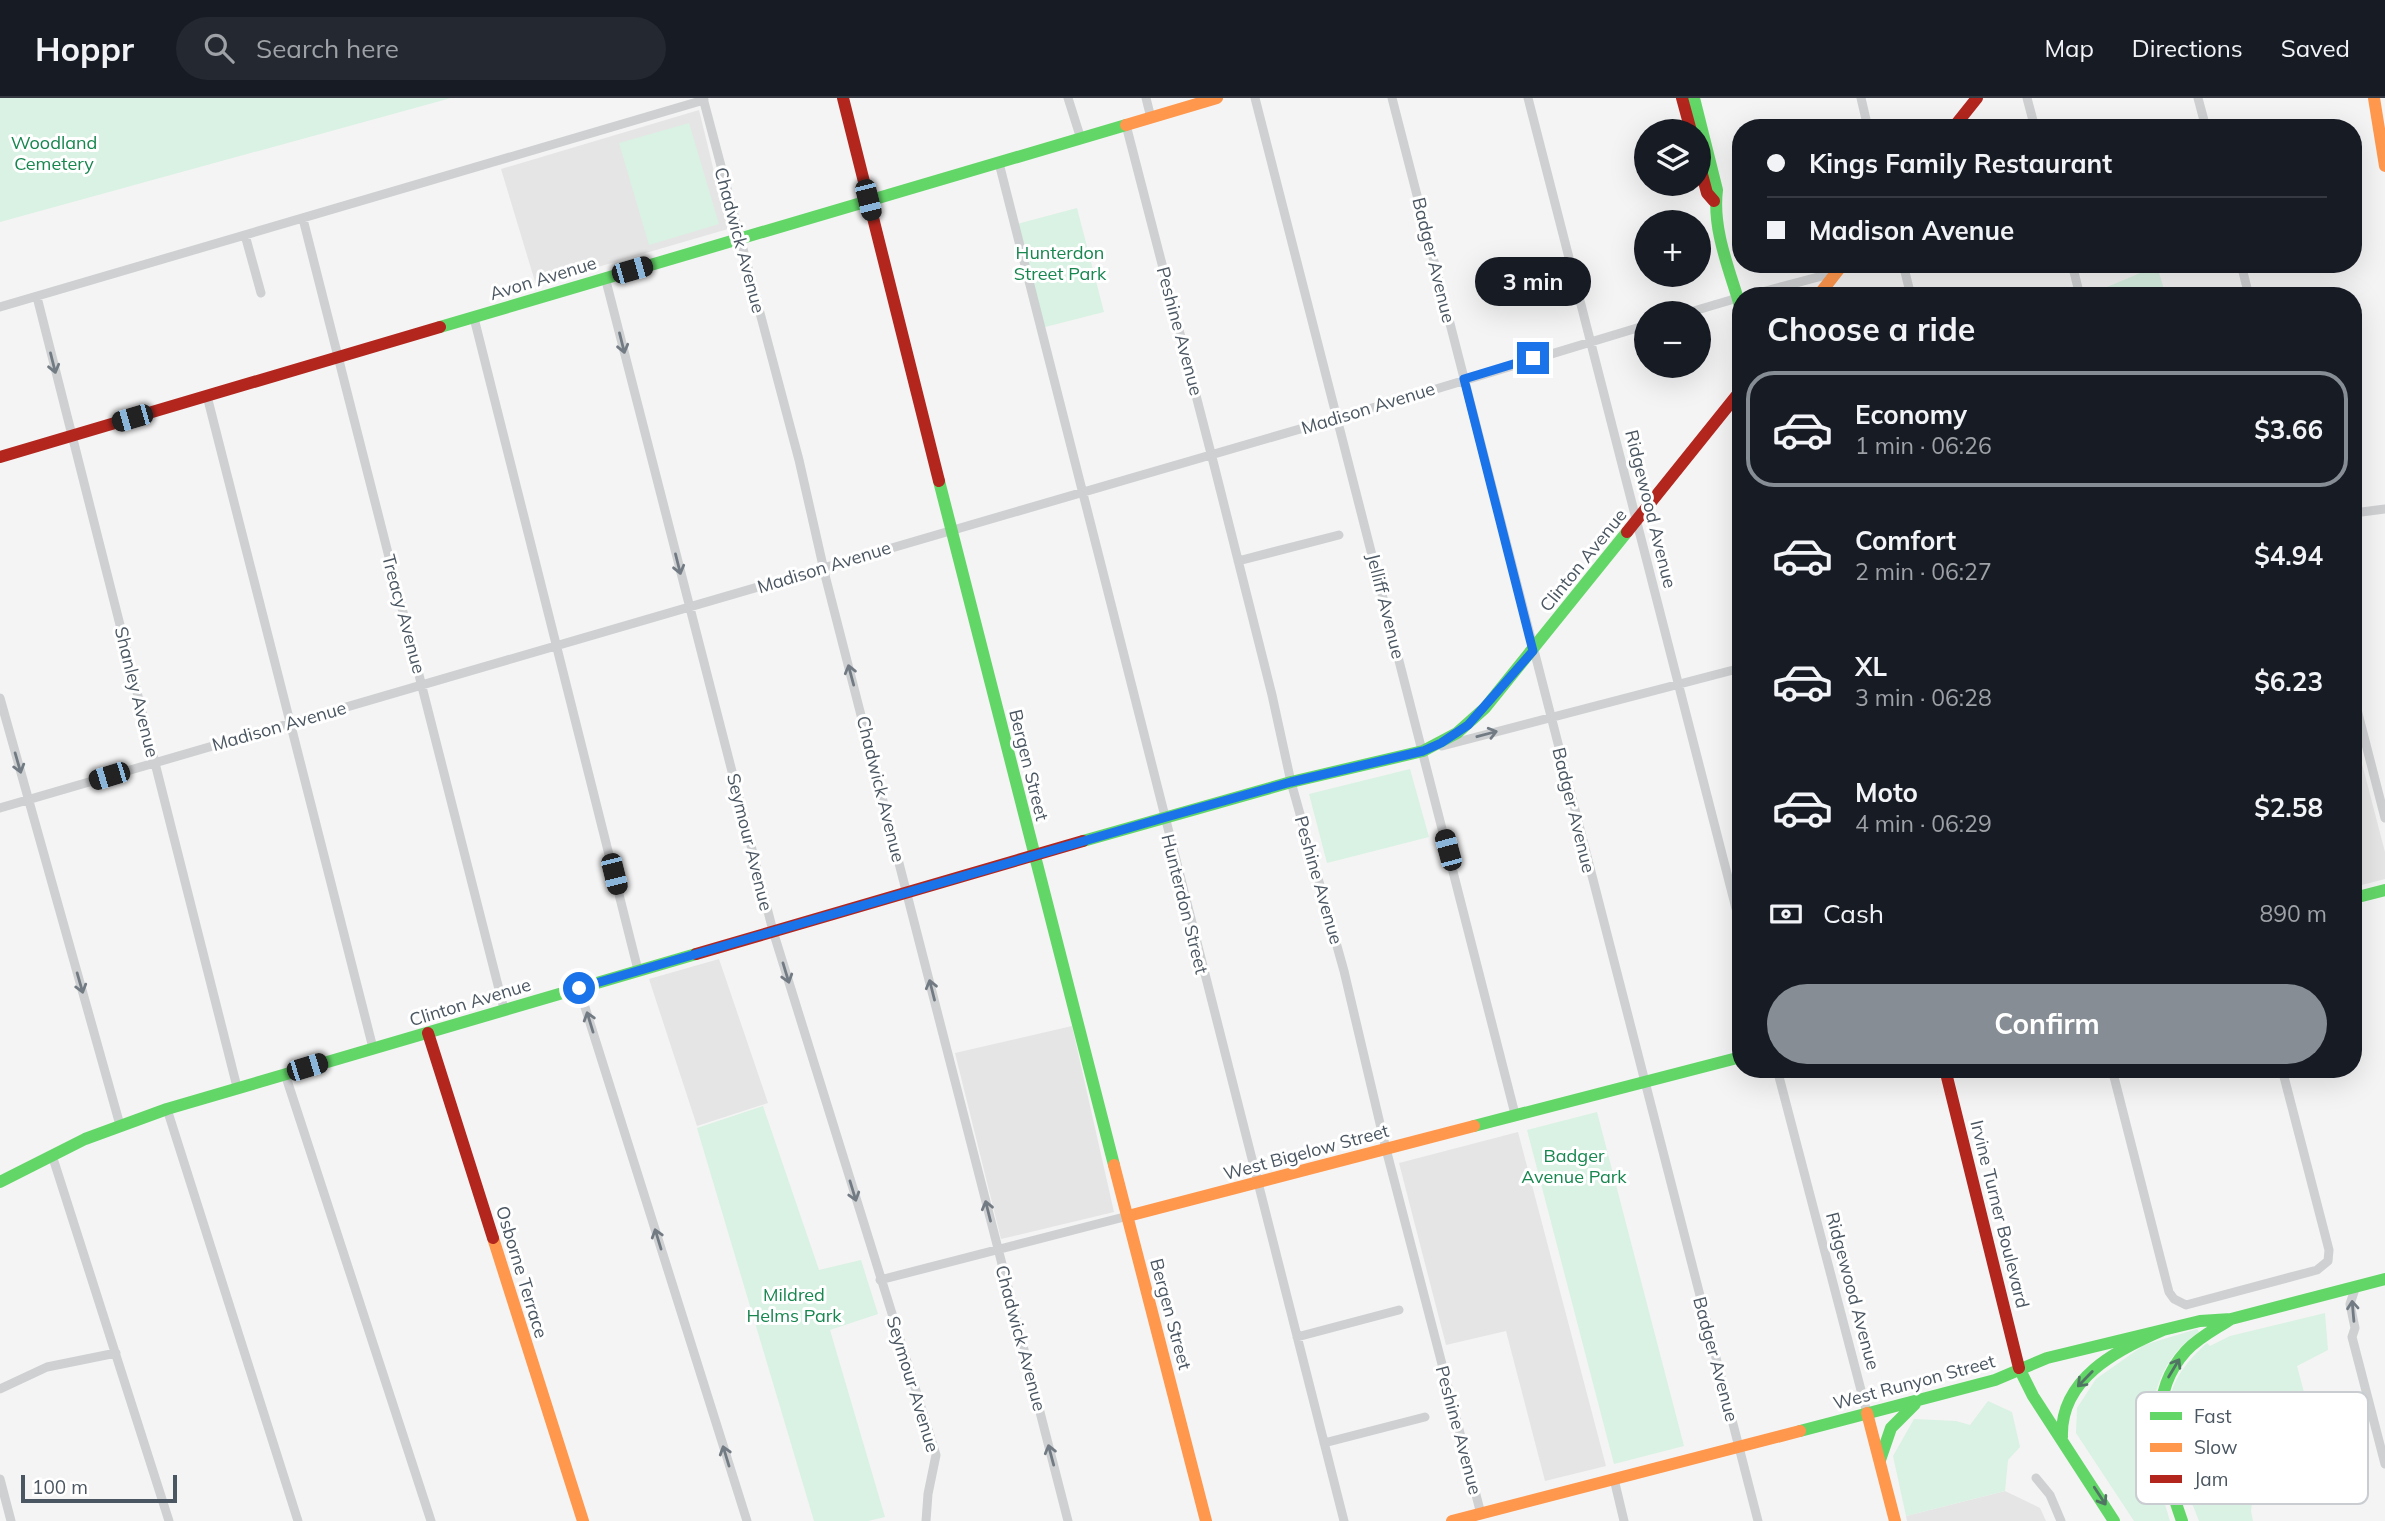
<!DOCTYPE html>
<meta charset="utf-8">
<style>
:root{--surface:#171b24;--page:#242831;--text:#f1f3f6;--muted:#9ea1a6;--line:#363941;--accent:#868d94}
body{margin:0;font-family:Mulish,sans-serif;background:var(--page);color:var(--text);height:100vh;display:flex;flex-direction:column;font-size:26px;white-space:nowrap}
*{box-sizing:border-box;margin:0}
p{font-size:23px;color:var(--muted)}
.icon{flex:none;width:38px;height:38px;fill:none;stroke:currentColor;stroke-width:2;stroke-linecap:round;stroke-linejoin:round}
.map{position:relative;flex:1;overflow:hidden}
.sheet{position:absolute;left:1732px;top:189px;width:630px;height:791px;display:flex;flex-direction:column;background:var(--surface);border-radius:28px;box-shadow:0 7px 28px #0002}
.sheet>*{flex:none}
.banner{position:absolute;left:1732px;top:21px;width:630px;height:154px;border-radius:28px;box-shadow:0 7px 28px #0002;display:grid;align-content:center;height:154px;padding:0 35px;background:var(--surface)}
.buttons{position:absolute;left:1634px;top:21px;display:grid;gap:14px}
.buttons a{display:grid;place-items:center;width:77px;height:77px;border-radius:50%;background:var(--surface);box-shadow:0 7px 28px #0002;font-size:35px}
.scale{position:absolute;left:21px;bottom:18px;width:156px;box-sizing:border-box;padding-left:7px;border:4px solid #4a5661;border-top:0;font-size:19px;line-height:24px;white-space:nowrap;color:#4a5661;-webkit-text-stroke:5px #fff;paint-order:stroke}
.end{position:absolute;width:32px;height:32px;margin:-16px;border:9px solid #1a73e8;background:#fff;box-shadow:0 0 0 4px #fff}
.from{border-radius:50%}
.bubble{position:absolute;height:49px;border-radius:24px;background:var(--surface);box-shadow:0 7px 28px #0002;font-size:23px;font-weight:700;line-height:49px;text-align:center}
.car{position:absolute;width:21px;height:42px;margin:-21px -10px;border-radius:9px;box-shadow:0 0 5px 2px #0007;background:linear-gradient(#222 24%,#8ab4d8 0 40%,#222 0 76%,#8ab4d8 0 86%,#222 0)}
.banner b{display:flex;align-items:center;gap:24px;height:66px;font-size:26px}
.banner b+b{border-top:2px solid var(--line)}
.banner i{width:18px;height:18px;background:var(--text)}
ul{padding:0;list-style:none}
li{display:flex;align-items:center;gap:21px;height:116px;margin:0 14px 10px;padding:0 21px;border:4px solid transparent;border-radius:28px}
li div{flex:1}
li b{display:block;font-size:26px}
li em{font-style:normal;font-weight:700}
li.active{border-color:var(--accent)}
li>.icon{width:63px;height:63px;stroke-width:1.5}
h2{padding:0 35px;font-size:32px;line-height:84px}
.pay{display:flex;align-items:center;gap:18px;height:77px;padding:0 35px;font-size:26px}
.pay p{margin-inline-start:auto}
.primary-button{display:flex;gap:14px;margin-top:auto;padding:14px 35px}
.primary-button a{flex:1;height:80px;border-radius:42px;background:var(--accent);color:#fff;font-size:28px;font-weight:700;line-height:80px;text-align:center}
header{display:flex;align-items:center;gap:42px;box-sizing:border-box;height:98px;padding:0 35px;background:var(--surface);border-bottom:2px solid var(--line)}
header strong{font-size:33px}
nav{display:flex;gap:38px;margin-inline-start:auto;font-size:24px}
.search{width:490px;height:63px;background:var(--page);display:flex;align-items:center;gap:18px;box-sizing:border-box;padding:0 24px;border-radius:38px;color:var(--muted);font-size:26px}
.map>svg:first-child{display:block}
.education{fill:#e6e5e6}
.green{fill:#d9f2e3}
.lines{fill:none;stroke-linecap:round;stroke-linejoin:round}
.street{stroke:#ced0d2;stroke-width:9}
.fast{stroke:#63d668;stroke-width:12}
.slow{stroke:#ff974d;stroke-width:12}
.jam{stroke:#b3261e;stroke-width:12}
.oneway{stroke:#727b83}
.oneway2{stroke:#507663}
.route{stroke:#1a73e8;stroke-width:9}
.labels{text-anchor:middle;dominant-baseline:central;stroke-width:6;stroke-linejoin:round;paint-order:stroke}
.park-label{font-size:18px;fill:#17864f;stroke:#fff}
.street-label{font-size:18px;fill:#4a5661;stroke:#fff}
.key{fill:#fff;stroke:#c9ccd0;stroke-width:2}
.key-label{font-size:19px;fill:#4a5661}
</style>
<header>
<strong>Hoppr</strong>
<div class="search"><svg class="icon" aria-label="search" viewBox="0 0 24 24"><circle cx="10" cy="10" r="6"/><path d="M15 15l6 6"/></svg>Search here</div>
<nav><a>Map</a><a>Directions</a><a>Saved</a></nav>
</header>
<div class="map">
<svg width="2385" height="1423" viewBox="0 0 2385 1423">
<rect width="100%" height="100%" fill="#f4f4f4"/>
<path class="education" d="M699 12 728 131 536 187 501 71Z
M2354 635 2385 754V781L2354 789Z
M719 861 768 1005 697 1028 649 881Z
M1072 928 1114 1114 1001 1141 955 955Z
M1518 1034 1606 1368 1545 1383 1506 1233 1446 1247 1399 1065Z
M2005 1393 2040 1410 2046 1423H1907L1906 1418Z"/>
<path class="green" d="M0 0H451L0 124Z
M689 25 719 126 649 147 619 45Z
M1077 110 1104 214 1045 229 1017 126Z
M2157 168 2166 198H2090L2095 194Z
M1410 671 1429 739 1327 765 1309 696Z
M763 1008 819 1172 861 1162 878 1216 830 1232 885 1419 868 1423H814L697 1030Z
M1597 1014 1684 1348 1614 1366 1527 1032Z
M2325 1215 2328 1252 2297 1268 2309 1313 2260 1337 2251 1413 2253 1423H2199C2173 1354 2140 1303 2207 1245L2210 1248 2230 1238Z
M2197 1231 2199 1234C2174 1251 2162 1271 2154 1300 2152 1306 2148 1314 2148 1321 2146 1349 2162 1395 2170 1423H2134L2076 1335 2077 1310 2096 1281 2144 1247Z
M1988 1303 2012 1314 2020 1349 2008 1362 2005 1393 1906 1418 1893 1358 1914 1321 1956 1323 1970 1327Z"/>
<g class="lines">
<path class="street" d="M703 0 799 362 826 481 1068 1423
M1068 0 1081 41
M1146 0 1151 20
M1255 0 1515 1016
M1392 0 1758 1423
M1528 0 1741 830
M1861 0 1868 30
M2027 0 2035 30
M2198 0 2206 30
M1126 27 1214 367 1272 597 1291 684 1344 873 1386 1051 1481 1416
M999 65C1115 517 1225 971 1344 1423
M303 121 504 911
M245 137 261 195
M1903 166 1911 198
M2072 166 2080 198
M2241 166 2249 198
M605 179 773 833 936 1357 928 1396 926 1423
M1747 198 1837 174
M37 199 237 989
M0 209 704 2
M1687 215 1741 199
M474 220 638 872
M207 298 373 950
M2354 415 2385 411
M1238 463 1339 437
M0 600 120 1027
M2354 600 2385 720
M1442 648 1741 570
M0 710 1413 298 1647 227
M579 890 747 1423
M1777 971 1867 1315
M2112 971 2169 1194 2174 1201 2186 1207 2317 1172 2328 1163 2329 1152 2282 971
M285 976 431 1423
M167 1011 298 1423
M52 1057 169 1423
M880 1182 1128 1118
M2356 1188 2350 1206 2355 1230 2352 1239 2385 1366
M1297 1239 1399 1212
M0 1291 47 1269 116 1255
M1324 1345 1425 1319
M2036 1380 2050 1397 2061 1423
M0 1381 11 1423
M1614 1381 1624 1423"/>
<path class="fast" d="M1694 0 1717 92C1712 132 1730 173 1741 211
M440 229 1126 27
M939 383 1114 1067
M1083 743 1291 684 1423 653 1457 635 1485 610 1627 434
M2354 800 2385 792
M1474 1028 1741 959
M0 1084 85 1041 167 1011 696 856
M2019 1270 2033 1298 2114 1423
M1800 1333 1995 1282 2047 1260 2200 1223 2231 1221 2385 1181
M2062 1339C2060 1281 2116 1252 2163 1232
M1880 1362 1891 1330 1915 1306
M2182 1423C2163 1368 2142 1301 2186 1253 2199 1239 2216 1231 2231 1221"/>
<path class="slow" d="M2374 0 2385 68
M1126 27 1217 0
M1818 198 1843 166
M1114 1067 1206 1423
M1128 1118 1474 1028
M493 1140 583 1423
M1867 1315 1895 1423
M1452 1423 1800 1333"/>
<path class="jam" d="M843 0 939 383
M1682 0 1691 33
M1953 30 1977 0
M1699 65 1707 95 1714 103
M0 359 440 229
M1627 434 1741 292
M696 856 1083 743
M428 935 493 1140
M1945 971 2019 1270"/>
</g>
<defs><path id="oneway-shaft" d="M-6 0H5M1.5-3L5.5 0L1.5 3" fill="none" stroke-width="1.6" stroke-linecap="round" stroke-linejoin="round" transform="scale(1.75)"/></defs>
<g class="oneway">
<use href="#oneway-shaft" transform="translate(622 245) rotate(76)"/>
<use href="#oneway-shaft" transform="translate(53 265) rotate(76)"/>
<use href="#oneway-shaft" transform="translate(678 466) rotate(76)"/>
<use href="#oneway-shaft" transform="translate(851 577) rotate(-105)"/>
<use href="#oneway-shaft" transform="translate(1487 636) rotate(-15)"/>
<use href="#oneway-shaft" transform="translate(18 665) rotate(74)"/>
<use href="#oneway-shaft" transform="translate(786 875) rotate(73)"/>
<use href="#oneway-shaft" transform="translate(80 885) rotate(74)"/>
<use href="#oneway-shaft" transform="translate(932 892) rotate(-104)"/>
<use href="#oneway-shaft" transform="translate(590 924) rotate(-107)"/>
<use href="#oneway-shaft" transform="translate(853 1093) rotate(73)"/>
<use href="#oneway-shaft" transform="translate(988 1113) rotate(-104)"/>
<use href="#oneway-shaft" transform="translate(658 1141) rotate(-107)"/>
<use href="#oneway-shaft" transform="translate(2353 1213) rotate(-95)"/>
<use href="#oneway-shaft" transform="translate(1051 1357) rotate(-105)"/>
<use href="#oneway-shaft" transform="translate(726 1358) rotate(-107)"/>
</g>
<g class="oneway2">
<use href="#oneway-shaft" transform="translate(2174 1270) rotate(-59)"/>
<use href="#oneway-shaft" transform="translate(2085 1281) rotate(134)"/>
<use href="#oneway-shaft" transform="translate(2100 1398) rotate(57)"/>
</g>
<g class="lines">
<path class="route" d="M579 890 1163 720 1291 684 1423 653 1441 645 1468 627 1533 553 1464 281 1533 260"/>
</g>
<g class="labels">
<g class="park-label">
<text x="54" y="44">Woodland<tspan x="54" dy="21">Cemetery</tspan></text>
<text x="1060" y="154">Hunterdon<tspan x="1060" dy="21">Street Park</tspan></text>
<text x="1574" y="1057">Badger<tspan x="1574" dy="21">Avenue Park</tspan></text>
<text x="794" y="1196">Mildred<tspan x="794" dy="21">Helms Park</tspan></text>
</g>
<g class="street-label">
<text transform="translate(740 142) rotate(75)">Chadwick Avenue</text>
<text transform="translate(1434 162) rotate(76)">Badger Avenue</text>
<text transform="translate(543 180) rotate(-17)">Avon Avenue</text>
<text transform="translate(1180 233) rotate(75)">Peshine Avenue</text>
<text transform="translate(1368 310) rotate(-17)">Madison Avenue</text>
<text transform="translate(1651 411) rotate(76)">Ridgewood Avenue</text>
<text transform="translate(1583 462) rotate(-51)">Clinton Avenue</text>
<text transform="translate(824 469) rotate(-17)">Madison Avenue</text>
<text transform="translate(1386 508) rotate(76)">Jelliff Avenue</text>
<text transform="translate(404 516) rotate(75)">Treacy Avenue</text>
<text transform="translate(137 594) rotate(76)">Shanley Avenue</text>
<text transform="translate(279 628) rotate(-16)">Madison Avenue</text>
<text transform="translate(1029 667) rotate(76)">Bergen Street</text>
<text transform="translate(881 691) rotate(76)">Chadwick Avenue</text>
<text transform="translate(1574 712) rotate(76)">Badger Avenue</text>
<text transform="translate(750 744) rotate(76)">Seymour Avenue</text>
<text transform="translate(1319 782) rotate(74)">Peshine Avenue</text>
<text transform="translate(1185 806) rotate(76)">Hunterdon Street</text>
<text transform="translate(470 904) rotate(-17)">Clinton Avenue</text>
<text transform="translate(1306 1054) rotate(-15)">West Bigelow Street</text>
<text transform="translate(2000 1116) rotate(76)">Irvine Turner Boulevard</text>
<text transform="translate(522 1174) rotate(73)">Osborne Terrace</text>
<text transform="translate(1853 1193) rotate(75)">Ridgewood Avenue</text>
<text transform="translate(1171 1216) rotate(75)">Bergen Street</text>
<text transform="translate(1021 1240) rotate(75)">Chadwick Avenue</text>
<text transform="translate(1716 1261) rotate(75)">Badger Avenue</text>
<text transform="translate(1914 1284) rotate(-15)">West Runyon Street</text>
<text transform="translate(913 1286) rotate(73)">Seymour Avenue</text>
<text transform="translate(1459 1332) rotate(75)">Peshine Avenue</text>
</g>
</g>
<rect x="2136" y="1294" width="232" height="112" rx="10" class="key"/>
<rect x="2150" y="1314" width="32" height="8" fill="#63d668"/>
<rect x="2150" y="1345" width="32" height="9" fill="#ff974d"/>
<rect x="2150" y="1377" width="32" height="8" fill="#b3261e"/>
<g class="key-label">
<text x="2194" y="1325">Fast</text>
<text x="2194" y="1356">Slow</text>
<text x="2194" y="1388">Jam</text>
</g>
</svg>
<div class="buttons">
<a><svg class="icon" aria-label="layers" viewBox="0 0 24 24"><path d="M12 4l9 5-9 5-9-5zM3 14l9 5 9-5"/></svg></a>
<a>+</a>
<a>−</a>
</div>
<div class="scale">100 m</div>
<i class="end from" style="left:579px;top:890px"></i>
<i class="end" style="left:1533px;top:260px"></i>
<div class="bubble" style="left:1475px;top:159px;width:116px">3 min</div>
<i class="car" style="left:868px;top:102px;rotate:166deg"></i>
<i class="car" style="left:632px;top:172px;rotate:74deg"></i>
<i class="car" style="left:132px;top:320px;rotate:254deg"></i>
<i class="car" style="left:109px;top:678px;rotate:253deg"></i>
<i class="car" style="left:1448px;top:752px;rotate:345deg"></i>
<i class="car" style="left:614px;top:776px;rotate:166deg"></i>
<i class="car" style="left:307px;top:969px;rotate:73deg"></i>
<div class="banner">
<b><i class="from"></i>Kings Family Restaurant</b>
<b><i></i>Madison Avenue</b>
</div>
<section class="sheet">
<h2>Choose a ride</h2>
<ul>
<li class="active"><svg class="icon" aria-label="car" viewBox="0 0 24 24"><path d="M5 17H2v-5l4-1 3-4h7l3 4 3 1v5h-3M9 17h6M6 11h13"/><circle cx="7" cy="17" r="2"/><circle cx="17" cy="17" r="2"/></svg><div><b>Economy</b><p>1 min · 06:26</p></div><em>$3.66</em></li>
<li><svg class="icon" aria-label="car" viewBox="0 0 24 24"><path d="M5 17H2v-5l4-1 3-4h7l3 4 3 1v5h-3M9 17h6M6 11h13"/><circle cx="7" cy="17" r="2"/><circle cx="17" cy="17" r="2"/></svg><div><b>Comfort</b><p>2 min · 06:27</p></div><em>$4.94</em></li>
<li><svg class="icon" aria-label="car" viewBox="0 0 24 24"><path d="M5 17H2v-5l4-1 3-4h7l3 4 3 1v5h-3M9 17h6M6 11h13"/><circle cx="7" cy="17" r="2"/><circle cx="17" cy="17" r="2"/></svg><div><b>XL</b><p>3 min · 06:28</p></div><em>$6.23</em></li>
<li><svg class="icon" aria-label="car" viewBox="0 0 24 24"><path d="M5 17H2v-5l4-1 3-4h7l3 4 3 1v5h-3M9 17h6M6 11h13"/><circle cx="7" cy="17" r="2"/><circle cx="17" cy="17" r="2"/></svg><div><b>Moto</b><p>4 min · 06:29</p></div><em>$2.58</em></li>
</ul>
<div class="pay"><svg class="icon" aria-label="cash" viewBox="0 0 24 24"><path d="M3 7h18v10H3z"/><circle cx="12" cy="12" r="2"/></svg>Cash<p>890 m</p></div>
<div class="primary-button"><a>Confirm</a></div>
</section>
</div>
